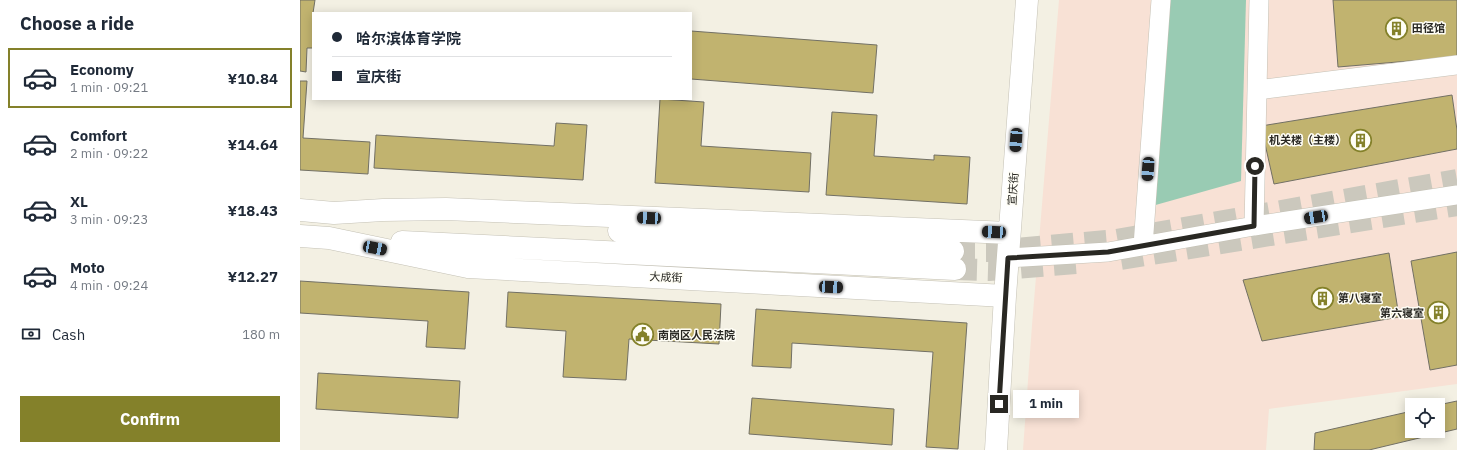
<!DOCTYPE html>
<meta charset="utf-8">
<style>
:root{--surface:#fff;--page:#f2f2f3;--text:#1f2937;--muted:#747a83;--line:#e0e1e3;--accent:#84812a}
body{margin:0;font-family:"IBM Plex Sans","Noto Sans SC",sans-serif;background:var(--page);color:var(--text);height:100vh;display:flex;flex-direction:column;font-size:15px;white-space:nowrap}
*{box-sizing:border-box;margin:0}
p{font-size:13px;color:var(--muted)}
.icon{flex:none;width:22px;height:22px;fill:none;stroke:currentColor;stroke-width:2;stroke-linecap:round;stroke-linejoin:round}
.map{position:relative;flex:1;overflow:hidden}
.drawer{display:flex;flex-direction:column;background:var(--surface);width:300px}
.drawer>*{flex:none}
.top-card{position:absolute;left:12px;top:12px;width:380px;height:88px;border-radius:0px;box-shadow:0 2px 10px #0003;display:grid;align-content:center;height:88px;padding:0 20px;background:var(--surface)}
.controls{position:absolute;left:1105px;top:398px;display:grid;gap:8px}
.controls a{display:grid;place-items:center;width:40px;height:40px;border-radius:0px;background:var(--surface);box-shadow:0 2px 10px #0003;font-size:20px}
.end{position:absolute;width:18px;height:18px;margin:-9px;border:5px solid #292823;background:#fff;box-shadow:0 0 0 2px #fff}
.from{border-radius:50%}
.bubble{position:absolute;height:28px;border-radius:0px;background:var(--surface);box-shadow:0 2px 10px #0003;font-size:13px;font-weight:800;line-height:28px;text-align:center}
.car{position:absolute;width:12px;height:24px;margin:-12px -6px;border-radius:5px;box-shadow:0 0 3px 1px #0007;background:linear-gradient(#222 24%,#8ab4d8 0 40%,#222 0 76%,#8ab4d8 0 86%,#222 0)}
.top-card b{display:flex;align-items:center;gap:14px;height:38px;font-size:15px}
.top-card b+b{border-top:1px solid var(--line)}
.top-card i{width:10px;height:10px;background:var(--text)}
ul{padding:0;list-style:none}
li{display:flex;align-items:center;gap:12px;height:60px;margin:0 8px 6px;padding:0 12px;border:2px solid transparent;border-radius:0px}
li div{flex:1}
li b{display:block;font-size:15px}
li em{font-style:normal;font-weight:800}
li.on{border-color:var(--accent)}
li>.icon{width:36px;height:36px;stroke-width:1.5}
h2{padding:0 20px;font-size:18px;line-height:48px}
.pay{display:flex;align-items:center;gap:10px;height:44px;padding:0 20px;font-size:15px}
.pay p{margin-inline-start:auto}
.button{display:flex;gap:8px;margin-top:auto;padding:8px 20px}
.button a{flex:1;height:46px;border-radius:0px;background:var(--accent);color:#fff;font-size:16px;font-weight:800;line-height:46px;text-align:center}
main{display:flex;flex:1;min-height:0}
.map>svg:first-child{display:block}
.industrial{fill:#f8e1d5}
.green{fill:#99cbb3}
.building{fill:#c1b36f;stroke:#727065}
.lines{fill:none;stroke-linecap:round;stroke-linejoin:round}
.secondary-tunnel{stroke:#cbc8bd;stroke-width:22;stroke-dasharray:22 11;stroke-linecap:butt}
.street-casing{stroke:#c4c1b5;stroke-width:20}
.secondary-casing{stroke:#c4c1b5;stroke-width:23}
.street{stroke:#fff;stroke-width:19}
.secondary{stroke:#fff;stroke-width:22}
.route{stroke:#292823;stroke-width:5}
.labels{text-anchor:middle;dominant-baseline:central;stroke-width:3;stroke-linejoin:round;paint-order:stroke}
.poi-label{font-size:11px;font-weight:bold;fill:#292823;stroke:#fffef6;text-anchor:start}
.street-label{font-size:11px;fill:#292823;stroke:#fffef6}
</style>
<main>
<section class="drawer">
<h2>Choose a ride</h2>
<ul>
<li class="on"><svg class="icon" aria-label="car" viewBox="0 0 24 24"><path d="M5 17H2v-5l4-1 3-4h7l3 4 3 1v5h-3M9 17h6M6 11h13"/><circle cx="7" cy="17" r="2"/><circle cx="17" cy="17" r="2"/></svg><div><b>Economy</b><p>1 min · 09:21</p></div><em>¥10.84</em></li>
<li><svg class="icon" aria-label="car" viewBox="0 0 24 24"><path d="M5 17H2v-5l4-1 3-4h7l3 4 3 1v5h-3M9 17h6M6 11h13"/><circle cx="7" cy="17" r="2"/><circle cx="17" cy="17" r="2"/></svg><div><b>Comfort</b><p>2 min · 09:22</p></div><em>¥14.64</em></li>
<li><svg class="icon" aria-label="car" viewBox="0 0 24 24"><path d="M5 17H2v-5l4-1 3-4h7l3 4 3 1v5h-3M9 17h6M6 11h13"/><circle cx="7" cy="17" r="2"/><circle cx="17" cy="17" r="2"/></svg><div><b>XL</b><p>3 min · 09:23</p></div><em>¥18.43</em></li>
<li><svg class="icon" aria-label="car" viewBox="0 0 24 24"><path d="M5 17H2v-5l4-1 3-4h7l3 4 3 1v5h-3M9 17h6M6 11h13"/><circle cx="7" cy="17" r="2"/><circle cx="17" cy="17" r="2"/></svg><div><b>Moto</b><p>4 min · 09:24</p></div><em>¥12.27</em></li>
</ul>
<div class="pay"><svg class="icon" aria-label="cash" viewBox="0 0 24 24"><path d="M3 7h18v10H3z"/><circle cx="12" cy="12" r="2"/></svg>Cash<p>180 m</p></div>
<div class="button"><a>Confirm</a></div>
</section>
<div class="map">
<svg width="1157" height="450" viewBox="0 0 1157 450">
<rect width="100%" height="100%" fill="#f3f0e3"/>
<path class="industrial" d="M759 0H1157V384L969 409 966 450H723L732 325Z"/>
<path class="green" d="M866 0H946L941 181 852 206Z"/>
<path class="building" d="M0 0H15L13 13V48H7L6 72 0 71Z
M1033 0H1157V57L1038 67Z
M391 31 577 45 573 93 391 79Z
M0 81H7L3 138 70 142 68 174 0 170Z
M1152 95 1157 130V149L974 184 961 126Z
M360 99 404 102 401 146 511 153 509 192 355 183Z
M532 112 577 115 574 156 634 160V155L670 157 667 204 526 195Z
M256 123 287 125 283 180 74 168 76 135 254 146Z
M1157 252V365L1130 370 1111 261Z
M1089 253 1099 317 962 341 943 280Z
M0 281 169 292 165 349 126 347 128 321 0 313Z
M208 292 421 304 419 344 329 339 326 380 263 377 266 331 206 327Z
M456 309 667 323 658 449 626 447 633 352 492 343 491 368 452 366Z
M18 373 160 381 158 418 16 409Z
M452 398 594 409 592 445 449 434Z
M1157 401V429L1069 450H1014L1015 433 1112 411V431H1138V405Z"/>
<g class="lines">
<path class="secondary-tunnel" d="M653 251H692L817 240 1157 180
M821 259 1157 205
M655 269 689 270 777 263"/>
<defs>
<path id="street" d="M957 90 1157 65
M954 226 959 0
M843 246 861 0
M708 258 808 252 954 226 1157 195"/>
<path id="secondary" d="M0 210 34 213 83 210 146 209 709 233
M319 231 653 251
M0 236 29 238 168 267 705 296
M102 242 655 269
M696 450 705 296 727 0"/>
</defs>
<use href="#street" class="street-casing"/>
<use href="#secondary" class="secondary-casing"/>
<use href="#street" class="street"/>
<use href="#secondary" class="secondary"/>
</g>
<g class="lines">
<path class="route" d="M699 404 708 258 808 252 954 226 955 166"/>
</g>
<defs>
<symbol id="building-ring" viewBox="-11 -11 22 22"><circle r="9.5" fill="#fffef6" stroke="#84812a" stroke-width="1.5"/><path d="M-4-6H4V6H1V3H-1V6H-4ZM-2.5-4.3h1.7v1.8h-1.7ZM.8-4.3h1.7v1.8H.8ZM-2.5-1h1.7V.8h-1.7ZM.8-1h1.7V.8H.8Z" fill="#84812a"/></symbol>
<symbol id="civic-ring" viewBox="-11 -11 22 22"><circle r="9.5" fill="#fffef6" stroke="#84812a" stroke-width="1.5"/><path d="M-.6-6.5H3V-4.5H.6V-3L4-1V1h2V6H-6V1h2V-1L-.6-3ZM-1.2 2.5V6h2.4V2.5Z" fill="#84812a"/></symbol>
</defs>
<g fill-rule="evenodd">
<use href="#building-ring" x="1084" y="16" width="25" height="25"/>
<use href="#building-ring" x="1048" y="128" width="25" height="25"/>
<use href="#building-ring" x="1010" y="286" width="25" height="25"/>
<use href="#building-ring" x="1126" y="300" width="25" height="25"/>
<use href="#civic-ring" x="330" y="322" width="25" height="25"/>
</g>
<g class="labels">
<g class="poi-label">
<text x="1112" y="28">田径馆</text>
<text x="1046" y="140" text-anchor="end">机关楼（主楼）</text>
<text x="1038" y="298">第八寝室</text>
<text x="1124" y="313" text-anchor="end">第六寝室</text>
<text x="358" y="335">南岗区人民法院</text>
</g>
<g class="street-label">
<text transform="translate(713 189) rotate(-86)">宣庆街</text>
<text transform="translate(366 277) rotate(3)">大成街</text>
</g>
</g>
</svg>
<div class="controls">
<a><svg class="icon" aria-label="locate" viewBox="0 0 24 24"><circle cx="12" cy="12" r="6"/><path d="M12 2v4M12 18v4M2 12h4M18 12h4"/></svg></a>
</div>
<i class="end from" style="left:955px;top:166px"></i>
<i class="end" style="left:699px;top:404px"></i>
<div class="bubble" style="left:713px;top:390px;width:66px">1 min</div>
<i class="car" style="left:716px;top:140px;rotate:184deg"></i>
<i class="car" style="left:848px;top:169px;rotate:184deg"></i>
<i class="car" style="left:1016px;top:217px;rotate:261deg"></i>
<i class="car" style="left:349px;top:218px;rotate:273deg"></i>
<i class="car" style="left:694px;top:232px;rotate:273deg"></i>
<i class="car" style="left:75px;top:248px;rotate:101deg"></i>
<i class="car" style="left:531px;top:287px;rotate:93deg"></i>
<div class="top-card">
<b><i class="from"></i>哈尔滨体育学院</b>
<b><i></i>宣庆街</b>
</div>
</div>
</main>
